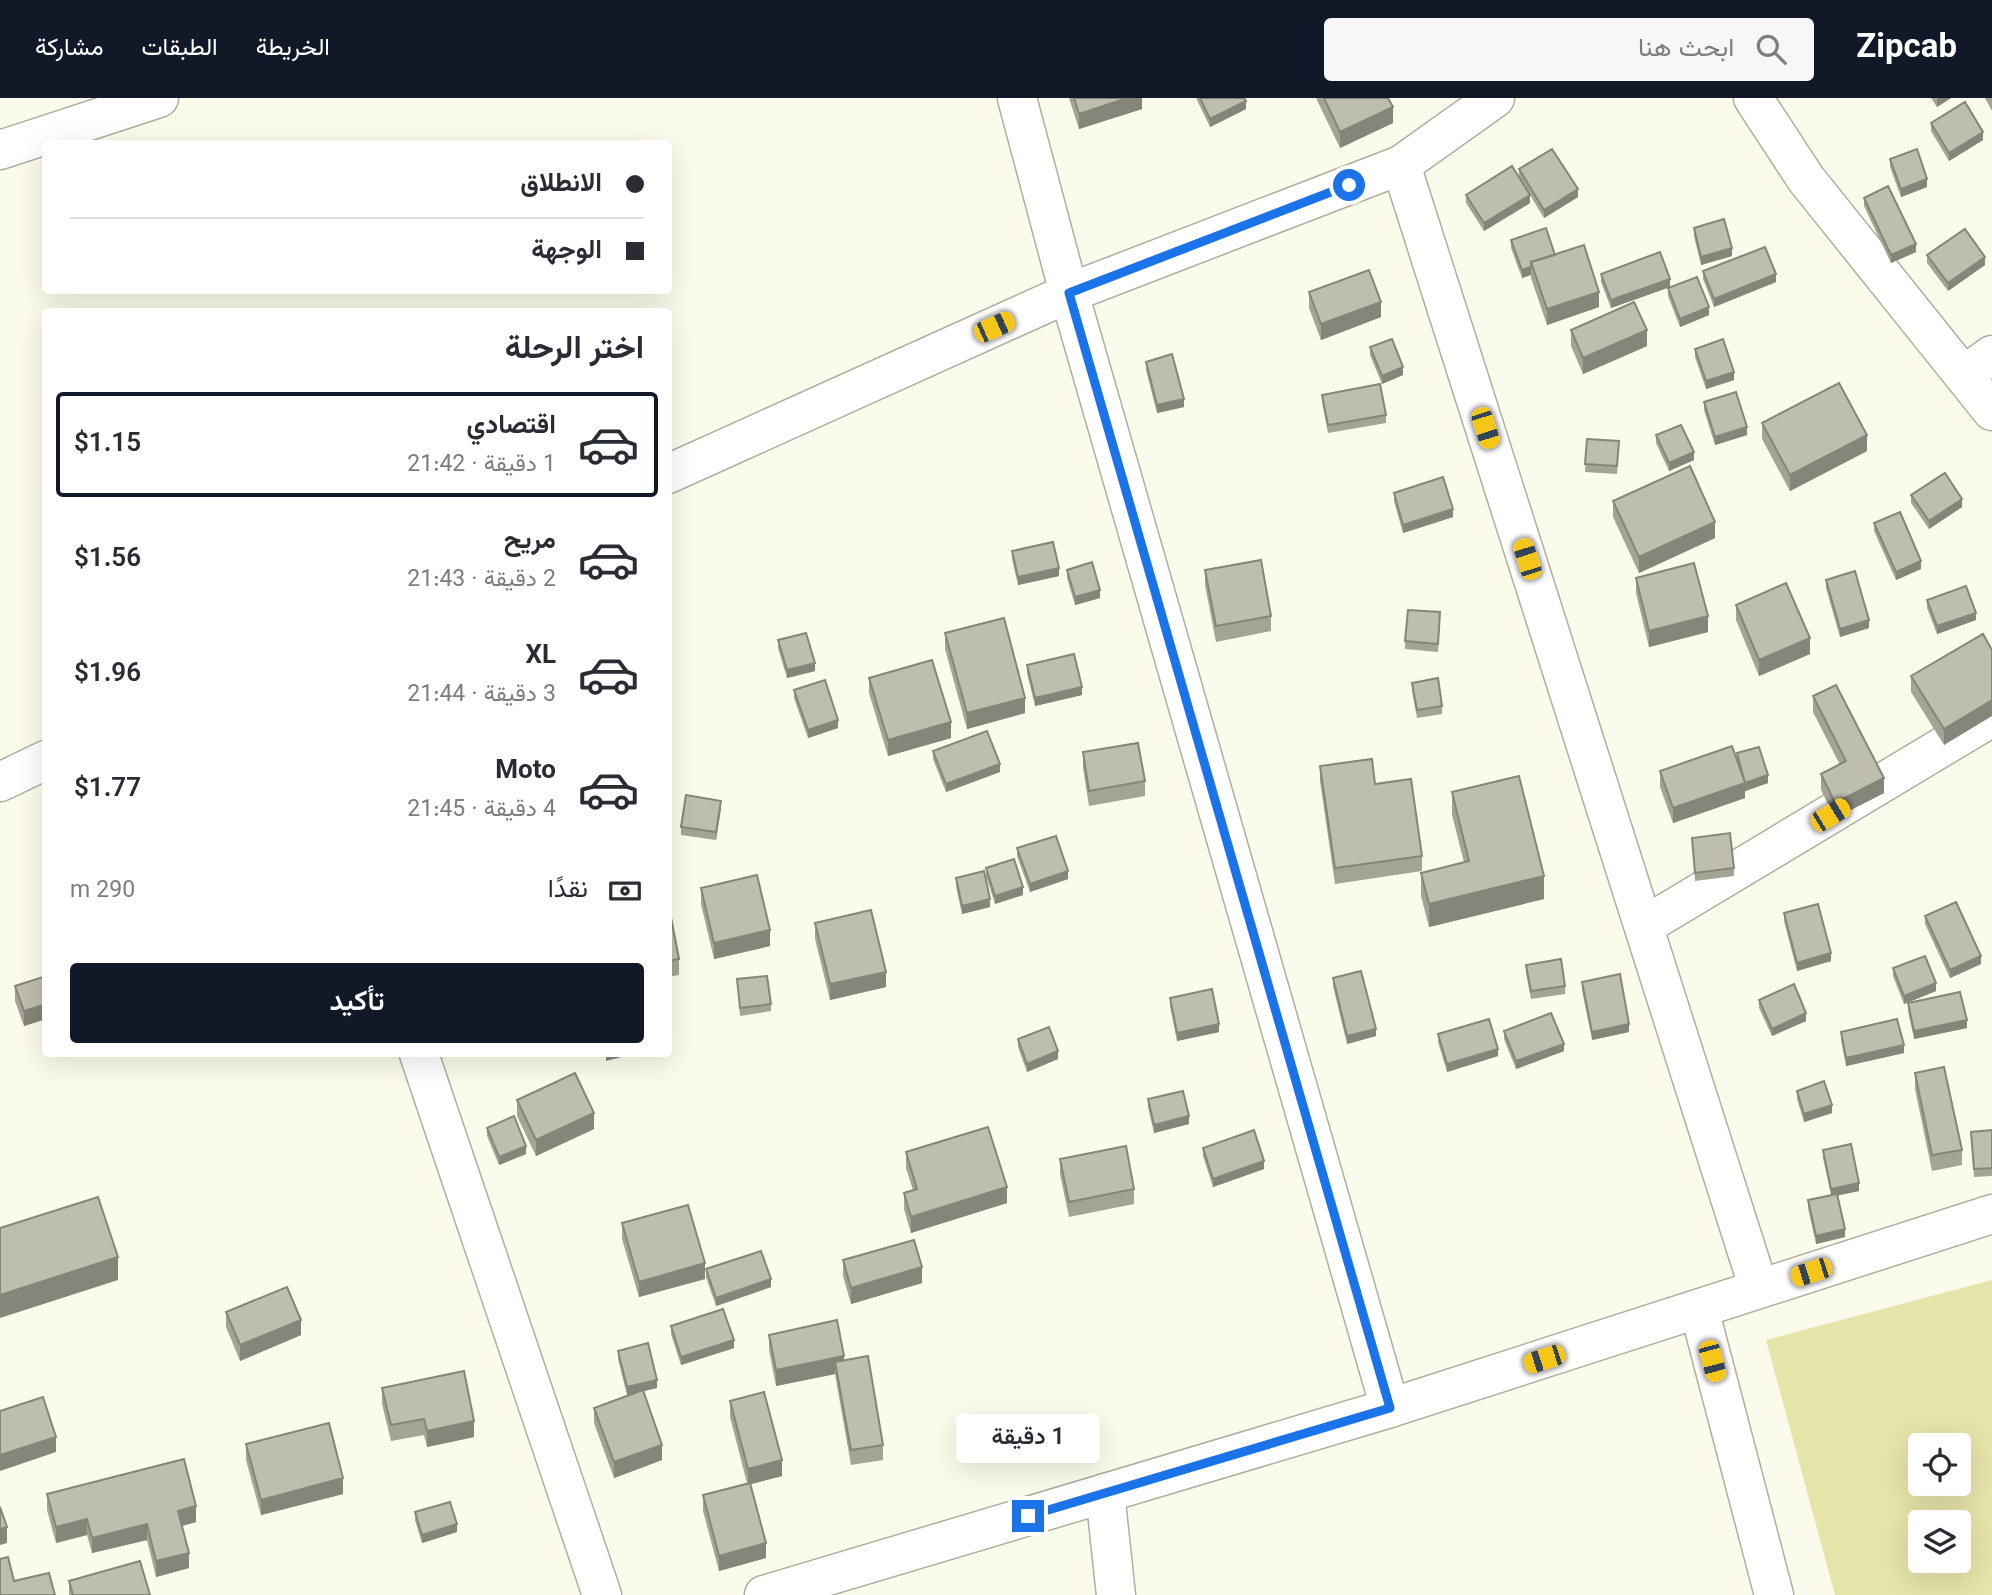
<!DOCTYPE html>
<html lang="ar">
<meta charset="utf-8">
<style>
:root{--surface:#fff;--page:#f7f7f7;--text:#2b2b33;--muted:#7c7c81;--line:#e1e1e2;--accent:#111827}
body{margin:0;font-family:Georgia,Vazirmatn,serif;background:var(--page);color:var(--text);direction:rtl;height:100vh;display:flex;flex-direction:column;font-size:26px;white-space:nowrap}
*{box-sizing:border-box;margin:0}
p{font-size:23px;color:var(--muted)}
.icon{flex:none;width:38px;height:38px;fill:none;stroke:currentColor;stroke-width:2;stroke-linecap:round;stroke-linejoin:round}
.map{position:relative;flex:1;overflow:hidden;direction:ltr}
.panel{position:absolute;left:42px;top:210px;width:630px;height:749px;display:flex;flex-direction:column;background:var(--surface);border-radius:7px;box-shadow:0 7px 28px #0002;direction:rtl}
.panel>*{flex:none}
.guide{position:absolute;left:42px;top:42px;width:630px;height:154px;border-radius:7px;box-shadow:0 7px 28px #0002;direction:rtl;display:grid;align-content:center;height:154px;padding:0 28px;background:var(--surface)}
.fabs{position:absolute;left:1908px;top:1335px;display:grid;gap:14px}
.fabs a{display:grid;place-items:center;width:63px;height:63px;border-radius:7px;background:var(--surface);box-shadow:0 7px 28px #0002;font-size:35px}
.end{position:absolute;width:32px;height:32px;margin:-16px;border:9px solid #1a73e8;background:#fff;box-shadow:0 0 0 4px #fff}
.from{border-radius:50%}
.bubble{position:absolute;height:49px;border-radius:7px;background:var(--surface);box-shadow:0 7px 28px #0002;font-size:23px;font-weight:600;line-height:49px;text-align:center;direction:rtl}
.car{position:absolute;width:21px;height:42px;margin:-21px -10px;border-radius:9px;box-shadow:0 0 5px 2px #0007;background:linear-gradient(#f5c518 24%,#345 0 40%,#f5c518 0 76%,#345 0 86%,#f5c518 0)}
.guide b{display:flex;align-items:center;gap:24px;height:66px;font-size:26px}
.guide b+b{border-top:2px solid var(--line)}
.guide i{width:18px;height:18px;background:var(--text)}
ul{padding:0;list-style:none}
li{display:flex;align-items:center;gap:21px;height:105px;margin:0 14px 10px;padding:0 14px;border:4px solid transparent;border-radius:7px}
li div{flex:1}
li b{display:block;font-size:26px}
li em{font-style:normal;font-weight:600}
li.current{border-color:var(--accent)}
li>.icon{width:63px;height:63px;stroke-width:1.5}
h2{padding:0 28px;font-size:32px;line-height:84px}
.pay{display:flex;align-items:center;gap:18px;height:77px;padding:0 28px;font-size:26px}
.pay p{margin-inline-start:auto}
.cta{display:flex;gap:14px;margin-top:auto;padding:14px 28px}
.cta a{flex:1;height:80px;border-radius:7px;background:var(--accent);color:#fff;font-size:28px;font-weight:600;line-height:80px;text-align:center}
header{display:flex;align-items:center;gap:42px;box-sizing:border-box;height:98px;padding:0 35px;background:var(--accent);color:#fff}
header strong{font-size:33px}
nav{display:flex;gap:38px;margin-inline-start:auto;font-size:24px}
.search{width:490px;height:63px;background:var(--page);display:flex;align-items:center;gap:18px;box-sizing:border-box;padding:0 24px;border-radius:7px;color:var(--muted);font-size:26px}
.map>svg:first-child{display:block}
.green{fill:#e5e4a9;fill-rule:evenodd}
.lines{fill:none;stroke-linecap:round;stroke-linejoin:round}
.minor-casing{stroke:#aeafa0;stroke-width:41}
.tertiary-casing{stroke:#aeafa0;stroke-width:41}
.secondary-casing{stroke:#aeafa0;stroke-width:41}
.minor{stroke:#fff;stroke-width:38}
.tertiary{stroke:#fff;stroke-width:38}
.secondary{stroke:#fff;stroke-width:38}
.wall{fill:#a3a396}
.shaded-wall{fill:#85857a}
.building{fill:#bebeaf;stroke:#85857a;stroke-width:2}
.route{stroke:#1a73e8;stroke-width:9}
</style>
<header>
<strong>Zipcab</strong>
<div class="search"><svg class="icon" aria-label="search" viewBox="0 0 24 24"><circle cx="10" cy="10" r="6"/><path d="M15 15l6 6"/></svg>ابحث هنا</div>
<nav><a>الخريطة</a><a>الطبقات</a><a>مشاركة</a></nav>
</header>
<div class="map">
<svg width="1992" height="1497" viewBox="0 0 1992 1497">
<rect width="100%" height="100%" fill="#fbfbeb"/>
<path class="green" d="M1992 1182V1497H1835L1766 1242ZM1920 1348H1958V1386H1920ZM1920 1424H1958V1463H1920Z"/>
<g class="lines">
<defs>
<path id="minor" d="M1753 0 1806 81 1992 313
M0 52 159 0
M1401 67 1759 1191
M1964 277 1992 257
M668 376 1069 195 1401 67 1495 0
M0 684 46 662
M1644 828 1992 619
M419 956 602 1497
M1699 1211 1774 1497
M1105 1395 1116 1497"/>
<path id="tertiary" d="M1390 1310 1992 1116"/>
<path id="secondary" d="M764 1497 1390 1310 1069 195 1017 0"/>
</defs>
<use href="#minor" class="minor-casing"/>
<use href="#tertiary" class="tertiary-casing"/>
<use href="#secondary" class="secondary-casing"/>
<use href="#minor" class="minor"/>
<use href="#tertiary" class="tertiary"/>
<use href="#secondary" class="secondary"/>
</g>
<path class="wall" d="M1069 0H1142V11L1079 31Z
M1196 0H1244L1246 11 1210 29Z
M1316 0H1388L1393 25 1340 50Z
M1931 0H1951L1937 9Z
M1985 0H1992V13Z
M1931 25 1983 42 1949 63 1931 33Z
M1890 61 1927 89 1901 99 1890 69Z
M1519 71 1578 99 1544 120 1530 97V105L1484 133 1466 105V97L1519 79Z
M1864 100 1916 154 1891 165 1864 108Z
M1694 130 1732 158 1701 167 1694 138Z
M1511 142 1555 157 1599 209 1547 227 1531 180V177L1522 180 1511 150Z
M1927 157 1985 167 1948 193 1927 165Z
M1703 173 1776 184 1714 209 1703 181Z
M1601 176 1670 189 1611 210 1601 184Z
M1668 190 1709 217 1680 229 1668 198Z
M1309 194 1381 219 1321 242 1309 210Z
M1571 232 1647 248 1583 276 1571 248Z
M1370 249 1403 277 1382 286 1370 257Z
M1695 251 1734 282 1706 291 1695 259Z
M1146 264 1184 309 1157 315 1146 272Z
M1322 297 1386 317V325L1328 335 1322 304Z
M1704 304 1747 337 1715 347 1704 312Z
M1762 325 1867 353 1790 393 1762 341Z
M1656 337 1694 362 1669 373 1656 345Z
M1587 341 1619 343 1617 376 1585 374Z
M1394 395 1453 419 1403 435 1394 403Z
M1911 397 1962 409 1929 431 1911 405Z
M1613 403 1715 440 1639 475 1613 419Z
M1874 425 1921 471 1896 482 1874 433Z
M1012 453 1059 478 1018 487 1012 461Z
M1067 472 1100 500 1075 507 1067 480Z
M1205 472 1271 518V533L1216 544 1205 487Z
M1636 480 1708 534 1649 549 1636 495Z
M1826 482 1869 530 1840 539 1826 490Z
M1927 502 1976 522 1937 536 1927 510Z
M1736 507 1810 556 1759 578 1736 522Z
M1440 522 1438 554 1405 551V543Z
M945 535 1025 615 967 631 945 551Z
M778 542 815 573 787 580 778 550Z
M1992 552 1944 647 1911 594V578Z
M1027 567 1082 597 1035 608 1027 575Z
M869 580 951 640 888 658 869 595Z
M1412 585 1442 608V616L1417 620 1412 593Z
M794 592 838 630 808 640 794 600Z
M1813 598 1884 695 1835 720 1821 692V676L1840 667 1813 614Z
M933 653 1000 674 946 694 933 661Z
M1083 654 1145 683V698L1089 708 1083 670Z
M1737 655 1768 685 1745 693V690V700L1673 725 1660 689V673L1737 663Z
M1320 668 1375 686 1422 758V773L1335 786 1320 683Z
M1452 694 1544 801 1429 829 1421 798V775L1464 764 1452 717Z
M721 710 716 742 681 737V729Z
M1692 740 1734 770V778L1695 783Z
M1017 750 1068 781 1030 794 1017 758Z
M986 770 1023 797 995 806 986 778Z
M956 780 990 809 962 816 956 788Z
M701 790 770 848 714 861 701 806Z
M668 804 679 861V877L668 879Z
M1784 815 1831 863 1797 873 1784 823Z
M1925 818 1981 866 1950 880 1925 826Z
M815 825 886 889 830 902 815 841Z
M1526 867 1565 888V896L1531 901 1526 875Z
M1893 870 1936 893 1904 906 1893 878Z
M46 878V921L24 928 15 903V888Z
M1333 880 1376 938 1347 946 1333 888Z
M737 881 771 906V913L740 918Z
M1582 884 1629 934 1592 942 1582 892Z
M1170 900 1219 934 1177 943 1170 908Z
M1759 902 1806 923 1772 938 1759 910Z
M1908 905 1967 930 1914 941 1908 913Z
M1504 933 1564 953 1516 971 1504 941Z
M1841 934 1904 955 1846 968 1841 942Z
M1438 936 1498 958 1447 974 1438 944Z
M1018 941 1058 961 1027 974 1018 949Z
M1915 975 1962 1052V1067L1932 1073 1915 991Z
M1797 993 1832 1015 1804 1024 1797 1001Z
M1148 1001 1189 1026 1154 1035 1148 1009Z
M517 1002 594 1031 536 1058 517 1018Z
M487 1030 526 1056 499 1067 487 1038Z
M1992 1032V1078L1974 1079 1971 1034Z
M1203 1050 1264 1071 1213 1089 1203 1058Z
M1823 1052 1859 1093 1838 1097 1845 1139 1816 1146 1808 1110V1102L1831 1097 1823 1060Z
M906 1054 1007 1105 911 1135 904 1111V1095L913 1092 906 1070Z
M1060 1061 1134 1091V1106L1069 1119 1060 1076Z
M622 1125 705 1181 639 1199 622 1141Z
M843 1162 922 1185 851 1206 843 1178Z
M706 1171 771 1189 716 1208 706 1179Z
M226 1214 301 1237 240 1263 226 1229Z
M671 1228 734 1250 681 1267 671 1236Z
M769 1237 844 1262 883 1347V1362L851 1367 835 1276 776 1288 769 1252Z
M618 1253 657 1290 643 1293 662 1362 614 1380 594 1325V1310L627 1297 618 1261Z
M382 1290 474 1339 427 1349 424 1337 391 1343 382 1306Z
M730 1303 782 1378 750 1386 766 1460 719 1473 703 1413V1397L747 1385 730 1319Z
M246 1346 343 1396 261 1417 246 1362Z
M47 1396 196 1424 182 1428 189 1470 156 1479 147 1442 92 1455 87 1437 56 1445 47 1412Z
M415 1414 457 1434 422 1445 415 1422Z
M69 1483 150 1497H69Z"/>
<path class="shaded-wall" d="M1127 0H1142V11L1079 31V16Z
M1939 0H1951L1937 9V1Z
M1246 3V11L1210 29V21Z
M1393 9V25L1340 50V34Z
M1983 34V42L1949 63V55Z
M1927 81V89L1901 99V91Z
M1578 91V99L1544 120V112Z
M1530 97V105L1484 133V125Z
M1916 146V154L1891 165V157Z
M1732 150V158L1701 167V159Z
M1985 159V167L1948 193V185Z
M1531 169V177L1522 180V172Z
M1776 176V184L1714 209V201Z
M1670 181V189L1611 210V202Z
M1599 194V209L1547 227V211Z
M1381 204V219L1321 242V226Z
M1709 209V217L1680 229V221Z
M1647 232V248L1583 276V260Z
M1403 269V277L1382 286V278Z
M1734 274V282L1706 291V283Z
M1184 301V309L1157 315V307Z
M1747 329V337L1715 347V339Z
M1867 337V353L1790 393V377Z
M1694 354V362L1669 373V365Z
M1962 401V409L1929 431V423Z
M1453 411V419L1403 435V427Z
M1715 424V440L1639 475V459Z
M1921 463V471L1896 482V474Z
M1059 470V478L1018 487V479Z
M1100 492V500L1075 507V499Z
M1976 515V522L1937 536V528Z
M1708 518V534L1649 549V533Z
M1869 522V530L1840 539V531Z
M1810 540V556L1759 578V562Z
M815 565V573L787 580V572Z
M1082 589V597L1035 608V600Z
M1025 600V615L967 631V615Z
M1992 602V618L1944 647V631Z
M838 622V630L808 640V632Z
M951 624V640L888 658V642Z
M1000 666V674L946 694V686Z
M1768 677V685L1745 693V685Z
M1884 680V695L1835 720V705Z
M1745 685V700L1673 725V710Z
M721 703V710L716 742V734Z
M1068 773V781L1030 794V786Z
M1544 778V801L1429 829V806Z
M1023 789V797L995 806V798Z
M990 801V809L962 816V808Z
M770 832V848L714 861V845Z
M1831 855V863L1797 873V865Z
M1981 858V866L1950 880V872Z
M886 874V889L830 902V886Z
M1936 885V893L1904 906V898Z
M46 906V921L24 928V913Z
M1806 915V923L1772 938V931Z
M1967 922V930L1914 941V933Z
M1219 926V934L1177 943V935Z
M1629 926V934L1592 942V934Z
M1376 931V938L1347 946V938Z
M1564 946V953L1516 971V963Z
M1904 947V955L1846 968V960Z
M1498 951V958L1447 974V966Z
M1058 953V961L1027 974V966Z
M606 956H633L606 963Z
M1832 1007V1015L1804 1024V1016Z
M594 1015V1031L536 1058V1042Z
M1189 1018V1026L1154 1035V1027Z
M526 1048V1056L499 1067V1059Z
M1264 1063V1071L1213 1089V1081Z
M1859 1085V1093L1831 1099V1091Z
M1007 1089V1105L911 1135V1119Z
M1845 1131V1139L1816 1146V1138Z
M118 1159V1182L0 1220V1197Z
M705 1165V1181L639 1199V1184Z
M922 1169V1185L851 1206V1190Z
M771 1181V1189L716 1208V1200Z
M301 1222V1237L240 1263V1247Z
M734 1242V1250L681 1267V1259Z
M844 1258V1274L835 1264V1276L776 1288V1272Z
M657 1282V1290L627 1297V1289Z
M474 1323V1339L427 1349V1333Z
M56 1339V1354L0 1373V1357Z
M662 1347V1362L614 1380V1364Z
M782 1362V1378L748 1387V1371Z
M343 1380V1396L261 1417V1402Z
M196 1408V1424L178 1429V1413Z
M87 1421V1437L56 1445V1429Z
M147 1426V1442L92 1455V1440Z
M457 1426V1434L422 1445V1437Z
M7 1429V1445L0 1447V1431Z
M766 1445V1460L719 1473V1458Z
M189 1455V1470L156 1479V1463Z"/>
<path class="building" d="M1074 0H1127L1079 16Z
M1200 0H1244L1246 3 1210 21Z
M1324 0H1388L1393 9 1340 34Z
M1965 4 1983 34 1949 55 1931 25Z
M1552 51 1578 91 1544 112 1519 71Z
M1917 51 1927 81 1901 91 1890 61Z
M1512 68 1530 97 1484 125 1466 97Z
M1888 88 1916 146 1891 157 1864 100Z
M1724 121 1732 150 1701 159 1694 130Z
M1546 130 1555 157 1531 164V169L1522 172 1511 142Z
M1965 131 1985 159 1948 185 1927 157Z
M1584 147 1599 194 1547 211 1531 164Z
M1765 149 1776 176 1714 201 1703 173Z
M1660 154 1670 181 1611 202 1601 176Z
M1369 172 1381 204 1321 226 1309 194Z
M1697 179 1709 209 1680 221 1668 190Z
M1634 204 1647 232 1583 260 1571 232Z
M1392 241 1403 269 1382 278 1370 249Z
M1723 241 1734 274 1706 283 1695 251Z
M1172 256 1184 301 1157 307 1146 264Z
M1839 285 1867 337 1790 377 1762 325Z
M1380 286 1386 317 1328 327 1322 297Z
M1736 294 1747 329 1715 339 1704 304Z
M1681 327 1694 354 1669 365 1656 337Z
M1587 341 1619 343 1617 368 1585 366Z
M1690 368 1715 424 1639 459 1613 403Z
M1945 375 1962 401 1929 423 1911 397Z
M1443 379 1453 411 1403 427 1394 395Z
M1900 414 1921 463 1896 474 1874 425Z
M1053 444 1059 470 1018 479 1012 453Z
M1261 462 1271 518 1216 528 1205 472Z
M1092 464 1100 492 1075 499 1067 472Z
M1694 465 1708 518 1649 533 1636 480Z
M1855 473 1869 522 1840 531 1826 482Z
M1786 485 1810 540 1759 562 1736 507Z
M1966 488 1976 515 1937 528 1927 502Z
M1408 512 1440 514 1438 546 1405 543Z
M1004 520 1025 600 967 615 945 535Z
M806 535 815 565 787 572 778 542Z
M1983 536 1992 552V602L1944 631 1911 578Z
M1074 556 1082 589 1035 600 1027 567Z
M932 562 951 624 888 642 869 580Z
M1438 580 1442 608 1417 612 1412 585Z
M825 582 838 622 808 632 794 592Z
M1836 587 1884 680 1835 705 1821 676 1846 663 1813 598Z
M987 633 1000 666 946 686 933 653Z
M1138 645 1145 683 1089 693 1083 654Z
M1732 648 1745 685 1673 710 1660 673Z
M1759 649 1768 677 1745 685 1737 655Z
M1372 661 1375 686 1411 681 1422 758 1335 770 1320 668Z
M1519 678 1544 778 1429 806 1421 775 1469 763 1452 694Z
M686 697 721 703 716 734 681 729Z
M1730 735 1734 770 1695 775 1692 740Z
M1056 738 1068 773 1030 786 1017 750Z
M1014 761 1023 789 995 798 986 770Z
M984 773 990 801 962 808 956 780Z
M757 777 770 832 714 845 701 790Z
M668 804 679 861 668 863Z
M1956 804 1981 858 1950 872 1925 818Z
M1818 806 1831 855 1797 865 1784 815Z
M871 812 886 874 830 886 815 825Z
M1925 858 1936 885 1904 898 1893 870Z
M1561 861 1565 888 1531 893 1526 867Z
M1361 873 1376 931 1347 938 1333 880Z
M1620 876 1629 926 1592 934 1582 884Z
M46 878V906L24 913 15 888Z
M767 878 771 906 740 910 737 881Z
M1794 886 1806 915 1772 931 1759 902Z
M1212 891 1219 926 1177 935 1170 900Z
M1960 894 1967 922 1914 933 1908 905Z
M1551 915 1564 946 1516 963 1504 933Z
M1489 921 1498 951 1447 966 1438 936Z
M1897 921 1904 947 1846 960 1841 934Z
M1049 929 1058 953 1027 966 1018 941Z
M1944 969 1962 1052 1932 1057 1915 975Z
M575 975 594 1015 536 1042 517 1002Z
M1824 983 1832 1007 1804 1016 1797 993Z
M1183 993 1189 1018 1154 1027 1148 1001Z
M514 1018 526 1048 499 1059 487 1030Z
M988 1029 1007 1089 911 1119 904 1095 917 1091 906 1054Z
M1254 1032 1264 1063 1213 1081 1203 1050Z
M1992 1032V1070L1974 1071 1971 1034Z
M1851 1046 1859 1085 1831 1091 1823 1052Z
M1126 1048 1134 1091 1069 1104 1060 1061Z
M1837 1096 1845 1131 1816 1138 1808 1102Z
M98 1099 118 1159 0 1197V1130Z
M688 1107 705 1165 639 1184 622 1125Z
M914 1142 922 1169 851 1190 843 1162Z
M761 1153 771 1181 716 1200 706 1171Z
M287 1189 301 1222 240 1247 226 1214Z
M723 1211 734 1242 681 1259 671 1228Z
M837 1222 844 1258 776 1272 769 1237Z
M648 1245 657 1282 627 1289 618 1253Z
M868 1258 883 1347 851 1352 835 1264Z
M464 1273 474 1323 427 1333 424 1321 391 1327 382 1290Z
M643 1292 662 1347 614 1364 594 1310Z
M764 1294 782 1362 748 1371 730 1303Z
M43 1299 56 1339 0 1357V1313Z
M329 1325 343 1380 261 1402 246 1346Z
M184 1361 196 1408 178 1413 189 1455 156 1463 147 1426 92 1440 87 1421 56 1429 47 1396Z
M750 1385 766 1445 719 1458 703 1397Z
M450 1404 457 1426 422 1437 415 1414Z
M0 1409 7 1429 0 1431Z
M8 1459 14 1483 49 1475 55 1497H0V1461Z
M140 1463 150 1497H73L69 1483Z"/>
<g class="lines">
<path class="route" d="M1028 1418 1390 1310 1069 195 1349 87"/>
</g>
</svg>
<div class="fabs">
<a><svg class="icon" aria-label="locate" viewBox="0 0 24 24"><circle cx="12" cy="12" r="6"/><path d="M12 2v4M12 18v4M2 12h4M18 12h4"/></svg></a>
<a><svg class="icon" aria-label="layers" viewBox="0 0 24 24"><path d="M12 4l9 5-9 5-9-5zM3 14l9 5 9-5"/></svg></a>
</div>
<i class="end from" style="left:1349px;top:87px"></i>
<i class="end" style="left:1028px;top:1418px"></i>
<div class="bubble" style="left:956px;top:1316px;width:144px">1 دقيقة</div>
<i class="car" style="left:994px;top:229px;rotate:66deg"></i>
<i class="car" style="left:1485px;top:330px;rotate:162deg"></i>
<i class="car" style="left:1527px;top:461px;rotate:342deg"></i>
<i class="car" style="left:1830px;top:717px;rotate:59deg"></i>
<i class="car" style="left:1811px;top:1174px;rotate:252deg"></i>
<i class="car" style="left:1544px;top:1261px;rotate:252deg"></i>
<i class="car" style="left:1712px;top:1263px;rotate:165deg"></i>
<div class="guide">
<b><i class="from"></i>الانطلاق</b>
<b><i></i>الوجهة</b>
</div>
<section class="panel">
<h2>اختر الرحلة</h2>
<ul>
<li class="current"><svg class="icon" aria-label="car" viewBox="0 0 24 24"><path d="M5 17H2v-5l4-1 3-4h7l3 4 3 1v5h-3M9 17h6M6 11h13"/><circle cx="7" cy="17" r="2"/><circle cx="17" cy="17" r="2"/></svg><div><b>اقتصادي</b><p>1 دقيقة · 21:42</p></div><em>$1.15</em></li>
<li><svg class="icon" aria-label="car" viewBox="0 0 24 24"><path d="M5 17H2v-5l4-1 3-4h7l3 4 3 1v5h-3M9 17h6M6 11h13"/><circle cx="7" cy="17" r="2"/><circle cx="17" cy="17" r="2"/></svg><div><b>مريح</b><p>2 دقيقة · 21:43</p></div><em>$1.56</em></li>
<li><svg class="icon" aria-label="car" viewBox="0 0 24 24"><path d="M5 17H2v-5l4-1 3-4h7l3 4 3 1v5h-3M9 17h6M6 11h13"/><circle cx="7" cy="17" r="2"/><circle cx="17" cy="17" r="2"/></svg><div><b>XL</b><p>3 دقيقة · 21:44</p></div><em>$1.96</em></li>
<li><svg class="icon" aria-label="car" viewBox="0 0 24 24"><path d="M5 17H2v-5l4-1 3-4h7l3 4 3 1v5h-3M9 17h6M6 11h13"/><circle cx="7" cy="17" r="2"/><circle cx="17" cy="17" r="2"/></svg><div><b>Moto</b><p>4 دقيقة · 21:45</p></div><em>$1.77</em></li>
</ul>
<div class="pay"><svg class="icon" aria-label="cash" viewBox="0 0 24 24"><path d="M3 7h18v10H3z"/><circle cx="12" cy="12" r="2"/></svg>نقدًا<p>290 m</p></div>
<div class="cta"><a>تأكيد</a></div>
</section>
</div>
